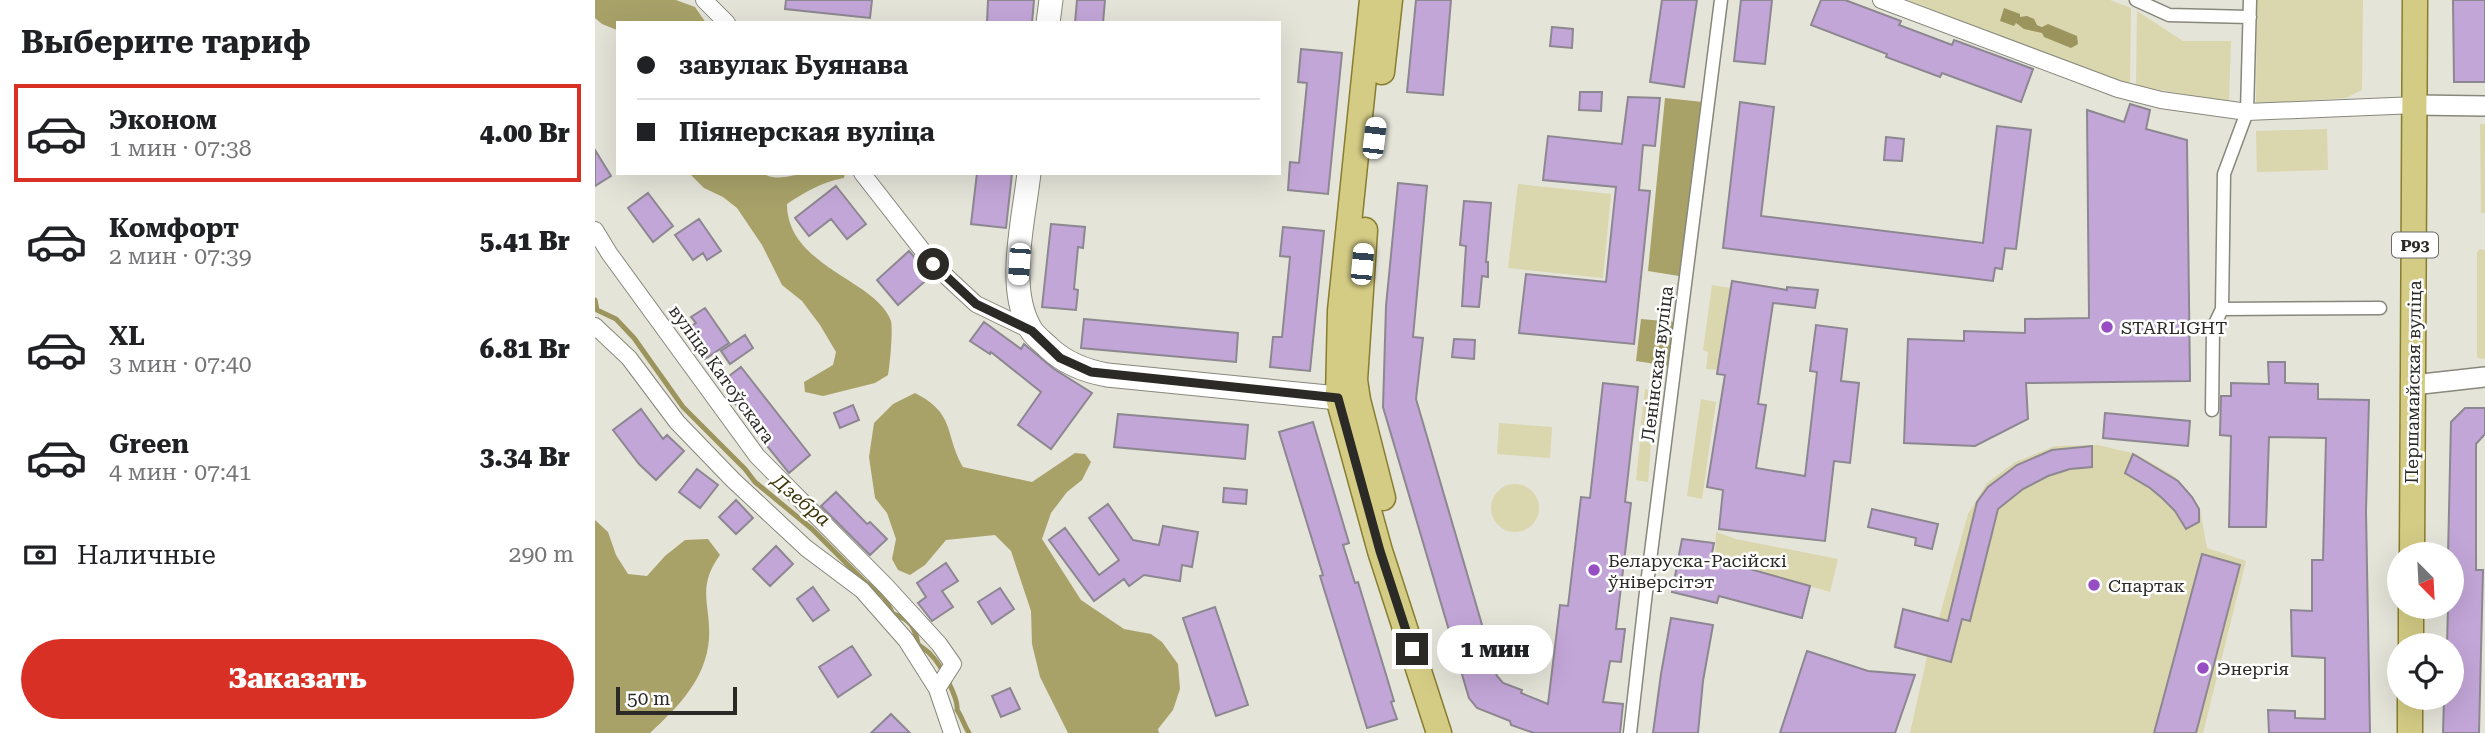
<!DOCTYPE html>
<html lang="ru">
<meta charset="utf-8">
<style>
:root{--surface:#fff;--page:#f6f6f6;--text:#202124;--muted:#757577;--line:#e0e0e0;--accent:#d93025}
body{margin:0;font-family:"Roboto Serif",serif;background:var(--page);color:var(--text);height:100vh;display:flex;flex-direction:column;font-size:26px;white-space:nowrap}
*{box-sizing:border-box;margin:0}
p{font-size:23px;color:var(--muted)}
.icon{flex:none;width:38px;height:38px;fill:none;stroke:currentColor;stroke-width:2;stroke-linecap:round;stroke-linejoin:round}
.map{position:relative;flex:1;overflow:hidden}
.panel{display:flex;flex-direction:column;background:var(--surface);width:595px}
.panel>*{flex:none}
.banner{position:absolute;left:21px;top:21px;width:665px;height:154px;border-radius:0px;box-shadow:0 7px 28px #0002;display:grid;align-content:center;height:154px;padding:0 21px;background:var(--surface)}
.needle{width:46px;rotate:156deg}
.fabs{position:absolute;left:1792px;top:542px;display:grid;gap:14px}
.fabs a{display:grid;place-items:center;width:77px;height:77px;border-radius:50%;background:var(--surface);box-shadow:0 7px 28px #0002;font-size:35px}
.scale{position:absolute;left:21px;bottom:18px;width:121px;box-sizing:border-box;padding-left:7px;border:4px solid #2b2a26;border-top:0;font-size:19px;line-height:24px;white-space:nowrap;color:#2b2a26;-webkit-text-stroke:5px #fff;paint-order:stroke}
.end{position:absolute;width:32px;height:32px;margin:-16px;border:9px solid #2b2a26;background:#fff;box-shadow:0 0 0 4px #fff}
.from{border-radius:50%}
.bubble{position:absolute;height:49px;border-radius:24px;background:var(--surface);box-shadow:0 7px 28px #0002;font-size:23px;font-weight:800;line-height:49px;text-align:center}
.car{position:absolute;width:21px;height:42px;margin:-21px -10px;border-radius:9px;box-shadow:0 0 5px 2px #0007;background:linear-gradient(#fff 24%,#345 0 40%,#fff 0 76%,#345 0 86%,#fff 0)}
.banner b{display:flex;align-items:center;gap:24px;height:66px;font-size:26px}
.banner b+b{border-top:2px solid var(--line)}
.banner i{width:18px;height:18px;background:var(--text)}
ul{padding:0;list-style:none}
li{display:flex;align-items:center;gap:21px;height:98px;margin:0 14px 10px;padding:0 7px;border:4px solid transparent;border-radius:0px}
li div{flex:1}
li b{display:block;font-size:26px}
li em{font-style:normal;font-weight:800}
li.current{border-color:var(--accent)}
li>.icon{width:63px;height:63px;stroke-width:1.5}
h2{padding:0 21px;font-size:32px;line-height:84px}
.pay{display:flex;align-items:center;gap:18px;height:77px;padding:0 21px;font-size:26px}
.pay p{margin-inline-start:auto}
.primary-button{display:flex;gap:14px;margin-top:auto;padding:14px 21px}
.primary-button a{flex:1;height:80px;border-radius:42px;background:var(--accent);color:#fff;font-size:28px;font-weight:800;line-height:80px;text-align:center}
main{display:flex;flex:1;min-height:0}
.map>svg:first-child{display:block}
.green{fill:#dad6ae;fill-rule:evenodd}
.forest{fill:#a8a269}
.water{fill:#9b945c}
.lines{fill:none;stroke-linecap:round;stroke-linejoin:round}
.stream{stroke:#9b945c;stroke-width:5}
.building{fill:#c3a6d8;stroke:#8c8790;stroke-width:2}
.pedestrian-casing{stroke:#87877c;stroke-width:15}
.minor-casing{stroke:#87877c;stroke-width:18}
.tertiary-casing{stroke:#87877c;stroke-width:22}
.secondary-casing{stroke:#87877c;stroke-width:25}
.primary-casing{stroke:#877d2f;stroke-width:27}
.pedestrian{stroke:#fff;stroke-width:12}
.minor{stroke:#fff;stroke-width:16}
.tertiary{stroke:#fff;stroke-width:19}
.secondary{stroke:#fff;stroke-width:23}
.primary{stroke:#d4cc85;stroke-width:24}
.route{stroke:#2b2a26;stroke-width:9}
.poi-dot{fill:#974ec2;stroke:#fff;stroke-width:2.5}
.labels{text-anchor:middle;dominant-baseline:central;stroke-width:5;stroke-linejoin:round;paint-order:stroke}
.shield{fill:#fff;stroke:#6b6a67;stroke-width:2}
.shield-label{font-size:16px;font-weight:bold;fill:#2b2a26}
.poi-label{font-size:18px;fill:#2b2a26;stroke:#fff;text-anchor:start}
.street-label{font-size:18px;fill:#2b2a26;stroke:#fff}
.water-label{font-size:19px;font-style:italic;fill:#3a3405;stroke:#fff}
</style>
<main>
<section class="panel">
<h2>Выберите тариф</h2>
<ul>
<li class="current"><svg class="icon" aria-label="car" viewBox="0 0 24 24"><path d="M5 17H2v-5l4-1 3-4h7l3 4 3 1v5h-3M9 17h6M6 11h13"/><circle cx="7" cy="17" r="2"/><circle cx="17" cy="17" r="2"/></svg><div><b>Эконом</b><p>1 мин · 07:38</p></div><em>4.00 Br</em></li>
<li><svg class="icon" aria-label="car" viewBox="0 0 24 24"><path d="M5 17H2v-5l4-1 3-4h7l3 4 3 1v5h-3M9 17h6M6 11h13"/><circle cx="7" cy="17" r="2"/><circle cx="17" cy="17" r="2"/></svg><div><b>Комфорт</b><p>2 мин · 07:39</p></div><em>5.41 Br</em></li>
<li><svg class="icon" aria-label="car" viewBox="0 0 24 24"><path d="M5 17H2v-5l4-1 3-4h7l3 4 3 1v5h-3M9 17h6M6 11h13"/><circle cx="7" cy="17" r="2"/><circle cx="17" cy="17" r="2"/></svg><div><b>XL</b><p>3 мин · 07:40</p></div><em>6.81 Br</em></li>
<li><svg class="icon" aria-label="car" viewBox="0 0 24 24"><path d="M5 17H2v-5l4-1 3-4h7l3 4 3 1v5h-3M9 17h6M6 11h13"/><circle cx="7" cy="17" r="2"/><circle cx="17" cy="17" r="2"/></svg><div><b>Green</b><p>4 мин · 07:41</p></div><em>3.34 Br</em></li>
</ul>
<div class="pay"><svg class="icon" aria-label="cash" viewBox="0 0 24 24"><path d="M3 7h18v10H3z"/><circle cx="12" cy="12" r="2"/></svg>Наличные<p>290 m</p></div>
<div class="primary-button"><a>Заказать</a></div>
</section>
<div class="map">
<svg width="1890" height="733" viewBox="0 0 1890 733">
<rect width="100%" height="100%" fill="#e5e4d9"/>
<path class="green" d="M1312 0H1515L1536 8 1535 86ZM1425 14 1424 17 1448 27 1453 24 1449 37 1447 33 1437 29 1433 30 1420 22Z
M1662 0H1768L1767 90 1751 98 1661 104Z
M1542 11 1588 41H1636L1634 101 1541 86Z
M1885 124H1890V213H1886Z
M1732 129 1733 170 1662 172 1661 131Z
M923 184 1016 194 1008 278 913 268Z
M1885 249 1890 250V359L1882 358V252Z
M1117 285 1136 288 1123 370 1111 369 1113 352 1108 350Z
M1050 389 1062 391 1057 433 1045 431Z
M1106 399 1121 402 1107 499 1092 496Z
M904 423 957 427 955 458 902 454Z
M1045 441 1056 443 1053 482 1041 480Z
M1503 445 1541 454 1579 476 1605 509 1612 548 1651 561 1608 733H1315L1332 657 1298 646 1308 609 1344 618 1373 514 1392 483 1420 462 1460 446Z
M896 508a24 24 0 1 1 48 0a24 24 0 1 1-48 0Z
M1121 532 1141 539 1243 559 1235 592 1120 558Z"/>
<path class="forest" d="M0 0H81L100 7 111 23H23L22 30 7 24 0 18Z
M1070 98 1108 102 1084 276 1053 271Z
M94 173H167C180 182 197 175 210 173 223 172 237 173 250 173L249 178C227 182 210 192 192 204 192 267 282 280 296 321 298 329 295 366 293 375L280 383 228 396 210 392 209 382 238 365 241 352 225 325 207 301 187 285 167 245 142 208 128 197 109 188Z
M1046 319 1080 322 1074 366 1041 361Z
M320 393C361 414 349 433 368 467L437 482 480 453 490 454 496 462 487 480 472 492 456 513 447 539 486 600 529 629 556 634 567 642 583 664 585 689 578 710 563 729 564 733H473L445 677 437 644 436 611 416 551 400 535 351 540 330 565 315 575 303 570 297 559 301 539 292 513 280 498 274 457 279 423 298 404Z
M0 520 13 532 21 555 33 574 52 576 70 556 90 540 113 539 125 555C101 588 116 604 114 639 111 679 83 707 55 733H0Z"/>
<path class="water" d="M1409 8 1425 14V17L1432 16 1439 19 1442 25 1447 27 1453 24 1482 36 1483 44 1476 48 1449 37 1447 33 1429 29 1421 23 1419 26 1405 21Z"/>
<g class="lines">
<path class="stream" d="M0 300 2 310 21 319 39 338 88 407 150 469 160 482 217 529 269 581 289 597 298 614C315 619 320 627 323 644 327 648 333 651 336 655 345 663 364 699 362 710 367 717 369 725 374 733"/>
</g>
<path class="building" d="M191 0H277L275 18 190 9Z
M393 0H439L437 23H392Z
M482 0H510L508 23H480Z
M821 0H856L848 95 812 92Z
M1067 0H1102L1089 87 1055 82Z
M1146 0H1177L1170 64 1139 61Z
M1226 0H1250L1306 21 1304 25 1357 45 1359 40 1438 69 1426 102 1347 73 1345 77 1291 57 1292 54 1216 25Z
M1858 0H1890V82H1859Z
M957 27 978 29 977 48 955 46Z
M706 49 747 53 733 194 693 190 695 162 704 163 712 83 703 82Z
M985 92H1007L1006 111 984 110Z
M1033 97 1065 98 1060 146 1048 145 1044 190 1055 191 1039 344 924 333 931 274 1011 282 1021 187 948 180 953 136 1027 144Z
M1145 102 1179 107 1166 216 1388 243 1402 126 1436 130 1421 249 1410 248 1407 269 1400 268 1398 281 1128 248Z
M1535 104 1555 110 1551 129 1592 140 1595 381 1431 383 1433 419 1380 446 1309 443 1313 339 1369 341V331L1430 333V319L1494 318 1492 110 1529 122Z
M1291 137 1309 139 1307 161 1289 160Z
M0 150 16 176 0 186Z
M382 173H417L411 228 376 224Z
M803 183 832 186 818 337 828 338 821 399 902 676 908 683 927 690 926 693 953 704 965 605 973 606 986 497 995 498 1008 383 1043 387 1030 502 1036 503 1021 629H1030L1026 662 1015 661 1008 702 1028 704 1025 733H939L916 725 915 721 882 708 874 698 788 407 791 306Z
M241 186 271 224 252 239 236 219 214 236 200 218Z
M53 193 78 226 58 242 33 208Z
M869 201 896 203 891 262H893V277L887 276 884 307 867 306 871 246 865 245Z
M104 219 126 251 112 260 108 253 98 260 80 235Z
M456 224 490 227 488 248 483 247 479 289 483 290 481 310 447 307Z
M688 227 729 231 715 371 675 367 678 337H687L695 257 685 256Z
M314 251 336 276 303 305 282 280Z
M1137 281 1192 290V287L1223 290 1220 308 1178 303 1163 404 1171 405 1161 468 1210 476 1222 372 1215 371 1221 325 1252 329 1246 381 1264 383 1255 463 1239 461 1230 541 1124 529 1128 490 1112 487 1130 375 1122 374Z
M110 308 134 343 110 359 90 330 101 323 96 317Z
M489 319 643 333 641 362 486 348Z
M389 322 426 349 429 344 459 369 497 393 456 449 423 425 446 392 396 352 395 354 375 341Z
M150 335 158 348 135 364 126 351Z
M859 339 880 340 879 359 857 357Z
M1673 362H1690V383L1723 384V399L1774 400 1771 511 1775 733H1674L1673 710 1700 711V718L1730 719V658L1697 656 1696 610 1717 611V560H1728L1731 438 1674 437 1671 527H1634L1636 436 1625 435 1626 396H1636V383L1674 384Z
M146 367 215 455 194 473 152 421 138 400 142 397 129 380Z
M258 405 264 420 245 428 239 413Z
M1870 408H1890V434L1881 444V570H1888L1884 733H1848L1849 698H1857V646H1852L1853 607H1857V555H1853L1856 422Z
M46 409 68 439 72 435 89 451 61 480 44 464 18 430Z
M1510 413 1595 421 1593 446 1508 438Z
M523 414 653 425 650 459 519 447Z
M718 422 754 543 748 545 760 583 763 582 799 701 796 702 802 719 772 728 725 576 728 575 684 432Z
M1497 446V467L1475 469 1453 476 1428 489 1403 509 1375 621 1367 619 1356 662 1300 647 1308 609 1353 621 1382 502 1393 487 1422 465 1457 450Z
M1538 454 1583 481 1597 497 1604 509V522L1591 529 1580 511 1567 498 1555 488 1530 473Z
M102 469 123 485 105 508 84 492Z
M629 488 652 490 651 504 628 502Z
M241 492 272 524 275 522 292 539 275 555 226 506Z
M141 500 158 518 141 534 124 517Z
M513 504 538 540 564 545 568 526 603 532 597 567 587 565 585 581 549 575 534 586 529 579 499 601 454 540 470 528 504 575 524 560 494 518Z
M1277 509 1343 524 1337 549 1320 545 1321 538 1273 527Z
M1087 539 1119 543 1116 558 1215 586 1207 618 1124 596 1122 603 1077 592Z
M181 546 198 564 175 586 158 569Z
M1607 554 1645 565 1601 733H1559Z
M351 563 363 581 347 591 358 607 337 621 323 603 331 597 322 583Z
M218 587 234 610 218 621 202 599Z
M405 588 419 609 397 624 383 602Z
M620 607 653 705 621 716 588 618Z
M1076 618 1118 625 1108 681 1103 733H1058L1066 674Z
M257 646 276 675 243 697 224 667Z
M1212 651 1273 671 1320 675 1300 733H1185Z
M415 688 425 709 406 717 397 696Z
M296 714 315 733H276Z"/>
<g class="lines">
<defs>
<path id="pedestrian" d="M1541 0 1574 15 1655 17
M1655 0 1652 112 1629 174 1627 309 1785 308
M1617 410 1618 328 1627 309
M1035 733 1051 592 1126 0"/>
<path id="minor" d="M109 0 132 23
M1286 0 1523 89 1566 100 1652 112 1821 105
M267 173 338 264 381 304 437 331
M0 230 14 253 162 456 291 586 344 644 358 664 342 689
M0 326 34 358 82 422 138 480 211 548 267 590 311 640 342 689 357 733"/>
<path id="tertiary" d="M1821 105 1890 106
M1818 385 1890 377"/>
<path id="secondary" d="M453 23 456 0
M434 173C429 219 411 287 435 328 439 336 448 342 454 348 470 363 490 371 512 375L743 398"/>
<path id="primary" d="M777 0 745 311 743 398 785 551 844 733
M787 72 795 0
M770 230 760 380 763 400 788 498
M1817 555 1820 0
M1816 646V607
M1815 733V698"/>
</defs>
<use href="#pedestrian" class="pedestrian-casing"/>
<use href="#minor" class="minor-casing"/>
<use href="#tertiary" class="tertiary-casing"/>
<use href="#secondary" class="secondary-casing"/>
<use href="#primary" class="primary-casing"/>
<use href="#pedestrian" class="pedestrian"/>
<use href="#minor" class="minor"/>
<use href="#tertiary" class="tertiary"/>
<use href="#secondary" class="secondary"/>
<use href="#primary" class="primary"/>
</g>
<g class="lines">
<path class="route" d="M338 264 381 304 437 331 465 358 496 372 743 398 785 551 817 649"/>
</g>
<g class="poi-dot">
<circle cx="1512" cy="327" r="7"/>
<circle cx="999" cy="570" r="7"/>
<circle cx="1499" cy="585" r="7"/>
<circle cx="1608" cy="668" r="7"/>
</g>
<g class="labels">
<rect class="shield" x="1797" y="232.5" width="46" height="25" rx="5"/>
<g class="shield-label">
<text x="1820" y="245">Р93</text>
</g>
<g class="poi-label">
<text x="1526" y="327">STARLIGHT</text>
<text x="1013" y="560">Беларуска-Расійскі<tspan x="1013" dy="21">ўніверсітэт</tspan></text>
<text x="1513" y="585">Спартак</text>
<text x="1622" y="668">Энергія</text>
</g>
<g class="street-label">
<text transform="translate(1062 364) rotate(-83)">Ленінская вуліца</text>
<text transform="translate(127 374) rotate(54)">вуліца Катоўскага</text>
<text transform="translate(1818 382) rotate(-89)">Першамайская вуліца</text>
</g>
<g class="water-label">
<text transform="translate(206 500) rotate(40)">Дзебра</text>
</g>
</g>
</svg>
<div class="fabs">
<a><svg class="needle" viewBox="-14 -14 28 28"><path d="M0-13l5 13h-10z" fill="#e53935"/><path d="M0 13l5-13h-10z" fill="#757577"/></svg></a>
<a><svg class="icon" aria-label="locate" viewBox="0 0 24 24"><circle cx="12" cy="12" r="6"/><path d="M12 2v4M12 18v4M2 12h4M18 12h4"/></svg></a>
</div>
<div class="scale">50 m</div>
<i class="end from" style="left:338px;top:264px"></i>
<i class="end" style="left:817px;top:649px"></i>
<div class="bubble" style="left:842px;top:625px;width:116px">1 мин</div>
<i class="car" style="left:779px;top:138px;rotate:7deg"></i>
<i class="car" style="left:424px;top:264px;rotate:184deg"></i>
<i class="car" style="left:767px;top:264px;rotate:5deg"></i>
<div class="banner">
<b><i class="from"></i>завулак Буянава</b>
<b><i></i>Піянерская вуліца</b>
</div>
</div>
</main>
